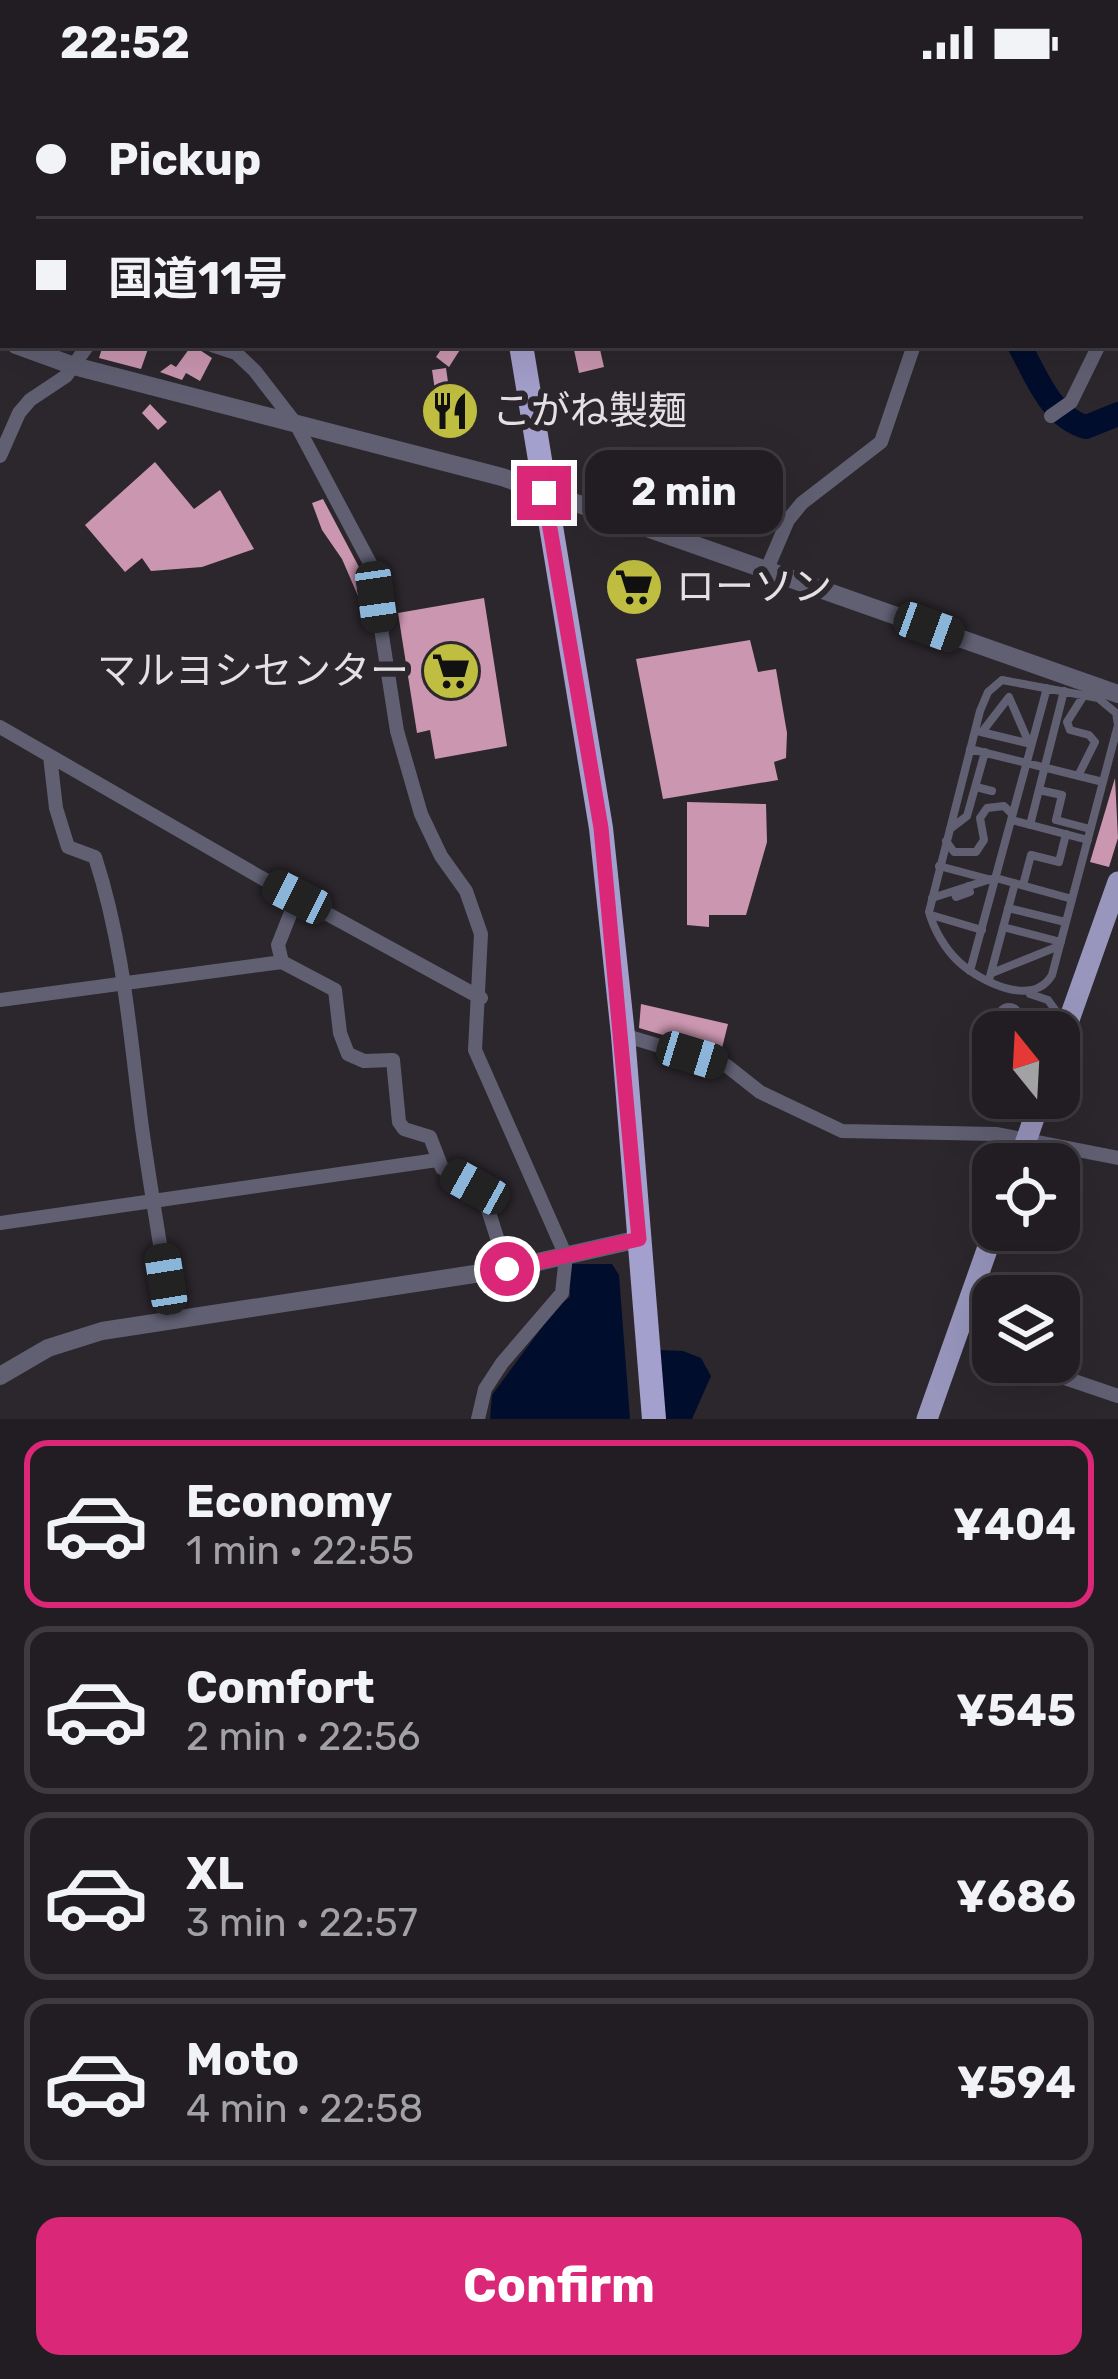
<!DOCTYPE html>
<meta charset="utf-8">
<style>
:root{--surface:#211d22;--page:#29262a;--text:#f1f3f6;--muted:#a2a2a5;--line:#3e3b40;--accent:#db2777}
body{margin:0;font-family:Rubik,"Noto Sans JP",sans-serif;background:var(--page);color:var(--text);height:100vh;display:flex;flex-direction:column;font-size:45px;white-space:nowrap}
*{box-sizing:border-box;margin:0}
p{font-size:39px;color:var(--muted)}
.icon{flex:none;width:66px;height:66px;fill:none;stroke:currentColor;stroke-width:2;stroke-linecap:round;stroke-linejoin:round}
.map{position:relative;height:1335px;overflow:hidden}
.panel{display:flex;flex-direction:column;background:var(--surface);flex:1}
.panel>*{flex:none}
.top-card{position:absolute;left:0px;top:0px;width:1119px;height:264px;box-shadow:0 12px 48px #0002,0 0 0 3px var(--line);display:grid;align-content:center;height:264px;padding:0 36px;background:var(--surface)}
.needle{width:78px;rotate:342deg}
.fabs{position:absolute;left:972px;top:927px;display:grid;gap:24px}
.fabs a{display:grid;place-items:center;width:108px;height:108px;border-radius:24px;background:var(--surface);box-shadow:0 12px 48px #0002,0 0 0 3px var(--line);font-size:60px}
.end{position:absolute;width:54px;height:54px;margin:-27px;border:15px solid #db2777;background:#fff;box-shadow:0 0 0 6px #fff}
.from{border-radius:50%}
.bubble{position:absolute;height:84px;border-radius:24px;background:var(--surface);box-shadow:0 12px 48px #0002,0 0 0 3px var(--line);font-size:39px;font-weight:700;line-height:84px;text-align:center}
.car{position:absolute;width:36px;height:72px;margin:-36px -18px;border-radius:15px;box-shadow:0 0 9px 3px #0007;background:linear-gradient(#222 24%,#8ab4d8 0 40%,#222 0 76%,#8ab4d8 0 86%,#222 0)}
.top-card b{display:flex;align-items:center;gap:42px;height:114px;font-size:45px}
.top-card b+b{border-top:3px solid var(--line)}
.top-card i{width:30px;height:30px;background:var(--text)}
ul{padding:21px 0 0;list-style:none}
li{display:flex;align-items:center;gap:36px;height:168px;margin:0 24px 18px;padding:0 12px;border:6px solid var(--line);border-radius:24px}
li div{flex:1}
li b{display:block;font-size:45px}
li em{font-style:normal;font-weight:700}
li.selected{border-color:var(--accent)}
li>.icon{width:108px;height:108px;stroke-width:1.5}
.action{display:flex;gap:24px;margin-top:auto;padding:24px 36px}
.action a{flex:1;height:138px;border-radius:24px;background:var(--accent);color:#fff;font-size:48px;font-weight:700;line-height:138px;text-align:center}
.status{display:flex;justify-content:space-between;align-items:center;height:84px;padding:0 60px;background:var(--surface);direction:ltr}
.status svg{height:33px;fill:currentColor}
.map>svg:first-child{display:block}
.water{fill:#000d2c}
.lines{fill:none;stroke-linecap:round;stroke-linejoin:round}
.river{stroke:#000d2c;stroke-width:24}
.building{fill:#cb97b0}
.service{stroke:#616073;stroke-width:8}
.minor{stroke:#616073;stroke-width:14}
.tertiary{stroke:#616073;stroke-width:18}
.primary{stroke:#9996be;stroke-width:21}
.trunk{stroke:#a4a0cd;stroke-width:24}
.route{stroke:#db2777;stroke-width:15}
.labels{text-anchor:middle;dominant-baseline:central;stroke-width:12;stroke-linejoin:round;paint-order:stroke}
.poi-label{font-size:39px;fill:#e4e1e5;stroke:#2c272d;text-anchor:start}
</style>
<div class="status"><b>22:52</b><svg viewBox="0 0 49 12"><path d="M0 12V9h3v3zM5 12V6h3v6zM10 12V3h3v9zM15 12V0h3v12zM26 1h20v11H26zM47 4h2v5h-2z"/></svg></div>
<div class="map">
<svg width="1118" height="1335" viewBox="0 0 1118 1335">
<rect width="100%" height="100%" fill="#2c272d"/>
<path class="water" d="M569 1180H612L619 1191 630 1335H490L492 1311 557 1223 570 1213Z
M659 1266 683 1267 701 1274 711 1292 692 1335H665Z"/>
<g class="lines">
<path class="river" d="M173 0 177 3
M1019 261C1036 291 1050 333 1086 343L1118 330"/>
</g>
<path class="building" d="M103 261 148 265 141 285 99 274Z
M192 261 212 274 200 297 186 289 182 296 160 288 171 280 176 283Z
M444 261H463L449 283 436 273Z
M573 261H599L604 283 579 289Z
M446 284 450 312 454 311 464 337 446 343 437 320 432 286Z
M150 320 167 338 158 346 142 329Z
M155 378 194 425 220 406 254 465 202 483 151 487 142 474 125 488 85 441Z
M323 415 360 485 364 510 358 512 342 475 322 446 312 419Z
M631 480 654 488 638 524 614 517Z
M484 514 507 662 435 675 430 646 417 649 398 529Z
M750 556 758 588 776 585 787 649 786 674 774 678 778 696 663 715 636 575Z
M1115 694 1118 754 1109 783 1090 778Z
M687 718 766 720 767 758 746 831H709V843L687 841Z
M641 920 728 940 721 968 639 944Z"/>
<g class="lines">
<path class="service" d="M1002 596 1098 614 1116 629 1118 641 1052 891C1033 924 981 898 959 878 945 865 934 846 929 828L980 627 988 608Z
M981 648 1031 660
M982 648 1009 613 1029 659
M970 665 1103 698
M1078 692 1095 658 1089 651 1070 646 1067 638 1084 611
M976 703 992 707
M1039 706 1062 711 1056 736 1090 745
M1012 736 1088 756
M1030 741 1064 607
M950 745 967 732 985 668
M946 757 954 768H976L984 756 980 734 987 724 1004 722 1012 730
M939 782 988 795
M996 794 1072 815
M1023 801 1031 771 1059 778 1066 750
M954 807 956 813 970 808 968 802
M932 814 991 795
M1008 824 1065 838
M931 831 982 846
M1003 843 1061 858
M970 887 1047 604
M992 889 1059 862
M989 896 1015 799
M1030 910 1048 916 1056 927 1051 942 1036 944
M999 933a10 10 0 1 1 20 0a10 10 0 1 1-20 0Z
M1022 948 1018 936 1027 930 1036 939 1032 948"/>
<path class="minor" d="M639 0 653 3
M939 0V3
M1082 0 1087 3
M80 3 81 0
M818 3 820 0
M1116 18H1118
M1116 109 1118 100
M1116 202 1118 204
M1118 232V245
M212 261 236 269 255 287 296 340 371 481 397 647 421 730 441 772 466 807 481 850 475 966 566 1172 562 1209 502 1279 485 1305 478 1335
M1051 332 1071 318 1099 261
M0 372 19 329 30 316 66 292 88 261
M767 485 788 436 802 419 881 358 914 261
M0 643 260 793 481 914
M50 672 56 724 68 763 95 773C124 862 130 952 142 1044 151 1108 162 1171 172 1235
M282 878 278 861 297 813
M0 916 282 878 335 906 340 949 348 970 364 977 393 976 399 1038 404 1045 430 1053 442 1084 474 1103 485 1116 507 1185
M623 951 727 982 760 1008 842 1047 997 1050 1118 1074
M0 1139 437 1076
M967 1219 993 1240
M1041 1278 1065 1294 1118 1312"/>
<path class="tertiary" d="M0 255 3 256
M16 261 74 282 502 393 1118 610
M0 1292 48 1264 102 1247 507 1185 639 1155"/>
<path class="primary" d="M1059 964 1118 798
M1018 1080 1041 1014
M927 1335 994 1146"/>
<path class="trunk" d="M476 0V3
M521 261 601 744 623 951 654 1335"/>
</g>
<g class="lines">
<path class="route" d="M507 1185 639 1155 601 744 544 409"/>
</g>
<defs>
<symbol id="restaurant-disc" viewBox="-11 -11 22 22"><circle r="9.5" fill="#bfbe41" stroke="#2c272d"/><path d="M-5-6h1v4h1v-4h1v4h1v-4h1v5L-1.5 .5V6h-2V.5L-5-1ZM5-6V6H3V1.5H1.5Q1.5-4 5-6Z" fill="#111"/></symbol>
<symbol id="supermarket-disc" viewBox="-11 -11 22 22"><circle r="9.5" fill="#bfbe41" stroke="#2c272d"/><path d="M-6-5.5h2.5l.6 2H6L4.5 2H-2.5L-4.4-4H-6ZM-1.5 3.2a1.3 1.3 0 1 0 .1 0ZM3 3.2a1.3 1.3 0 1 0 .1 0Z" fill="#111"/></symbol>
</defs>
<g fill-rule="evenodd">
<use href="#restaurant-disc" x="417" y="294" width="66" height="66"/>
<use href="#supermarket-disc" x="601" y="470" width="66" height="66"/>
<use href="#supermarket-disc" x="418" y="554" width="66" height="66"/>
</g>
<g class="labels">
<g class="poi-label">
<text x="492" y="327">こがね製麺</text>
<text x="676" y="503">ローソン</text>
<text x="409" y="587" text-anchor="end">マルヨシセンター</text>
</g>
</g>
</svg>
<div class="fabs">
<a><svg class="needle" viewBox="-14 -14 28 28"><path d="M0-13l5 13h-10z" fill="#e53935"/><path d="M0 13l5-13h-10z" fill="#a2a2a5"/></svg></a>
<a><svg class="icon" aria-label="locate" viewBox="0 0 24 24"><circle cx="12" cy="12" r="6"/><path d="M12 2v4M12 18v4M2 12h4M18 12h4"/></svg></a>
<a><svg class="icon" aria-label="layers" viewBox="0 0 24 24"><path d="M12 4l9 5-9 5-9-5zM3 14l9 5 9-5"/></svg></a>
</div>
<i class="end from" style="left:507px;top:1185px"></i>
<i class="end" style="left:544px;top:409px"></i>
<div class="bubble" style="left:585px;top:366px;width:198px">2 min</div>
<i class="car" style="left:376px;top:513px;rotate:172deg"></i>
<i class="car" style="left:929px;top:543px;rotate:110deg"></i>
<i class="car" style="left:297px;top:813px;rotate:297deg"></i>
<i class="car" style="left:692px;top:971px;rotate:107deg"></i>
<i class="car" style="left:475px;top:1103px;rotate:299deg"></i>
<i class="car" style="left:166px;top:1195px;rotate:351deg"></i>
<div class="top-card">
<b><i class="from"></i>Pickup</b>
<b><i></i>国道11号</b>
</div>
</div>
<section class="panel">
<ul>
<li class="selected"><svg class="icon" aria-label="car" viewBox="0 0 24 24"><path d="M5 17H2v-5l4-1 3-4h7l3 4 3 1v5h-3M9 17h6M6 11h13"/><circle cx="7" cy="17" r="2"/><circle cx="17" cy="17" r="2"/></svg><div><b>Economy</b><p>1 min · 22:55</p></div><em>¥404</em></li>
<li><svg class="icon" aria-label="car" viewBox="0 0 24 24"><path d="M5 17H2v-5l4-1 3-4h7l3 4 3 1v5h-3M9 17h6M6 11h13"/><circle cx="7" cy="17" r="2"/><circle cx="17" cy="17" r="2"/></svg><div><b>Comfort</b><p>2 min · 22:56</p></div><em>¥545</em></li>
<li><svg class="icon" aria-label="car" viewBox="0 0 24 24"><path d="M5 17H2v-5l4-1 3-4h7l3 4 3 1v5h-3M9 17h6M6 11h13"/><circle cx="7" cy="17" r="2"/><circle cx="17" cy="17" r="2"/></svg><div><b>XL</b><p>3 min · 22:57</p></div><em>¥686</em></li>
<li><svg class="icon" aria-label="car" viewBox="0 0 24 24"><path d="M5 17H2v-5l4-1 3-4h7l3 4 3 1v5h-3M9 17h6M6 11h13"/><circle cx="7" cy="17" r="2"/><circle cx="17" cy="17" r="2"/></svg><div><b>Moto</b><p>4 min · 22:58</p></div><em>¥594</em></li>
</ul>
<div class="action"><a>Confirm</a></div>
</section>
